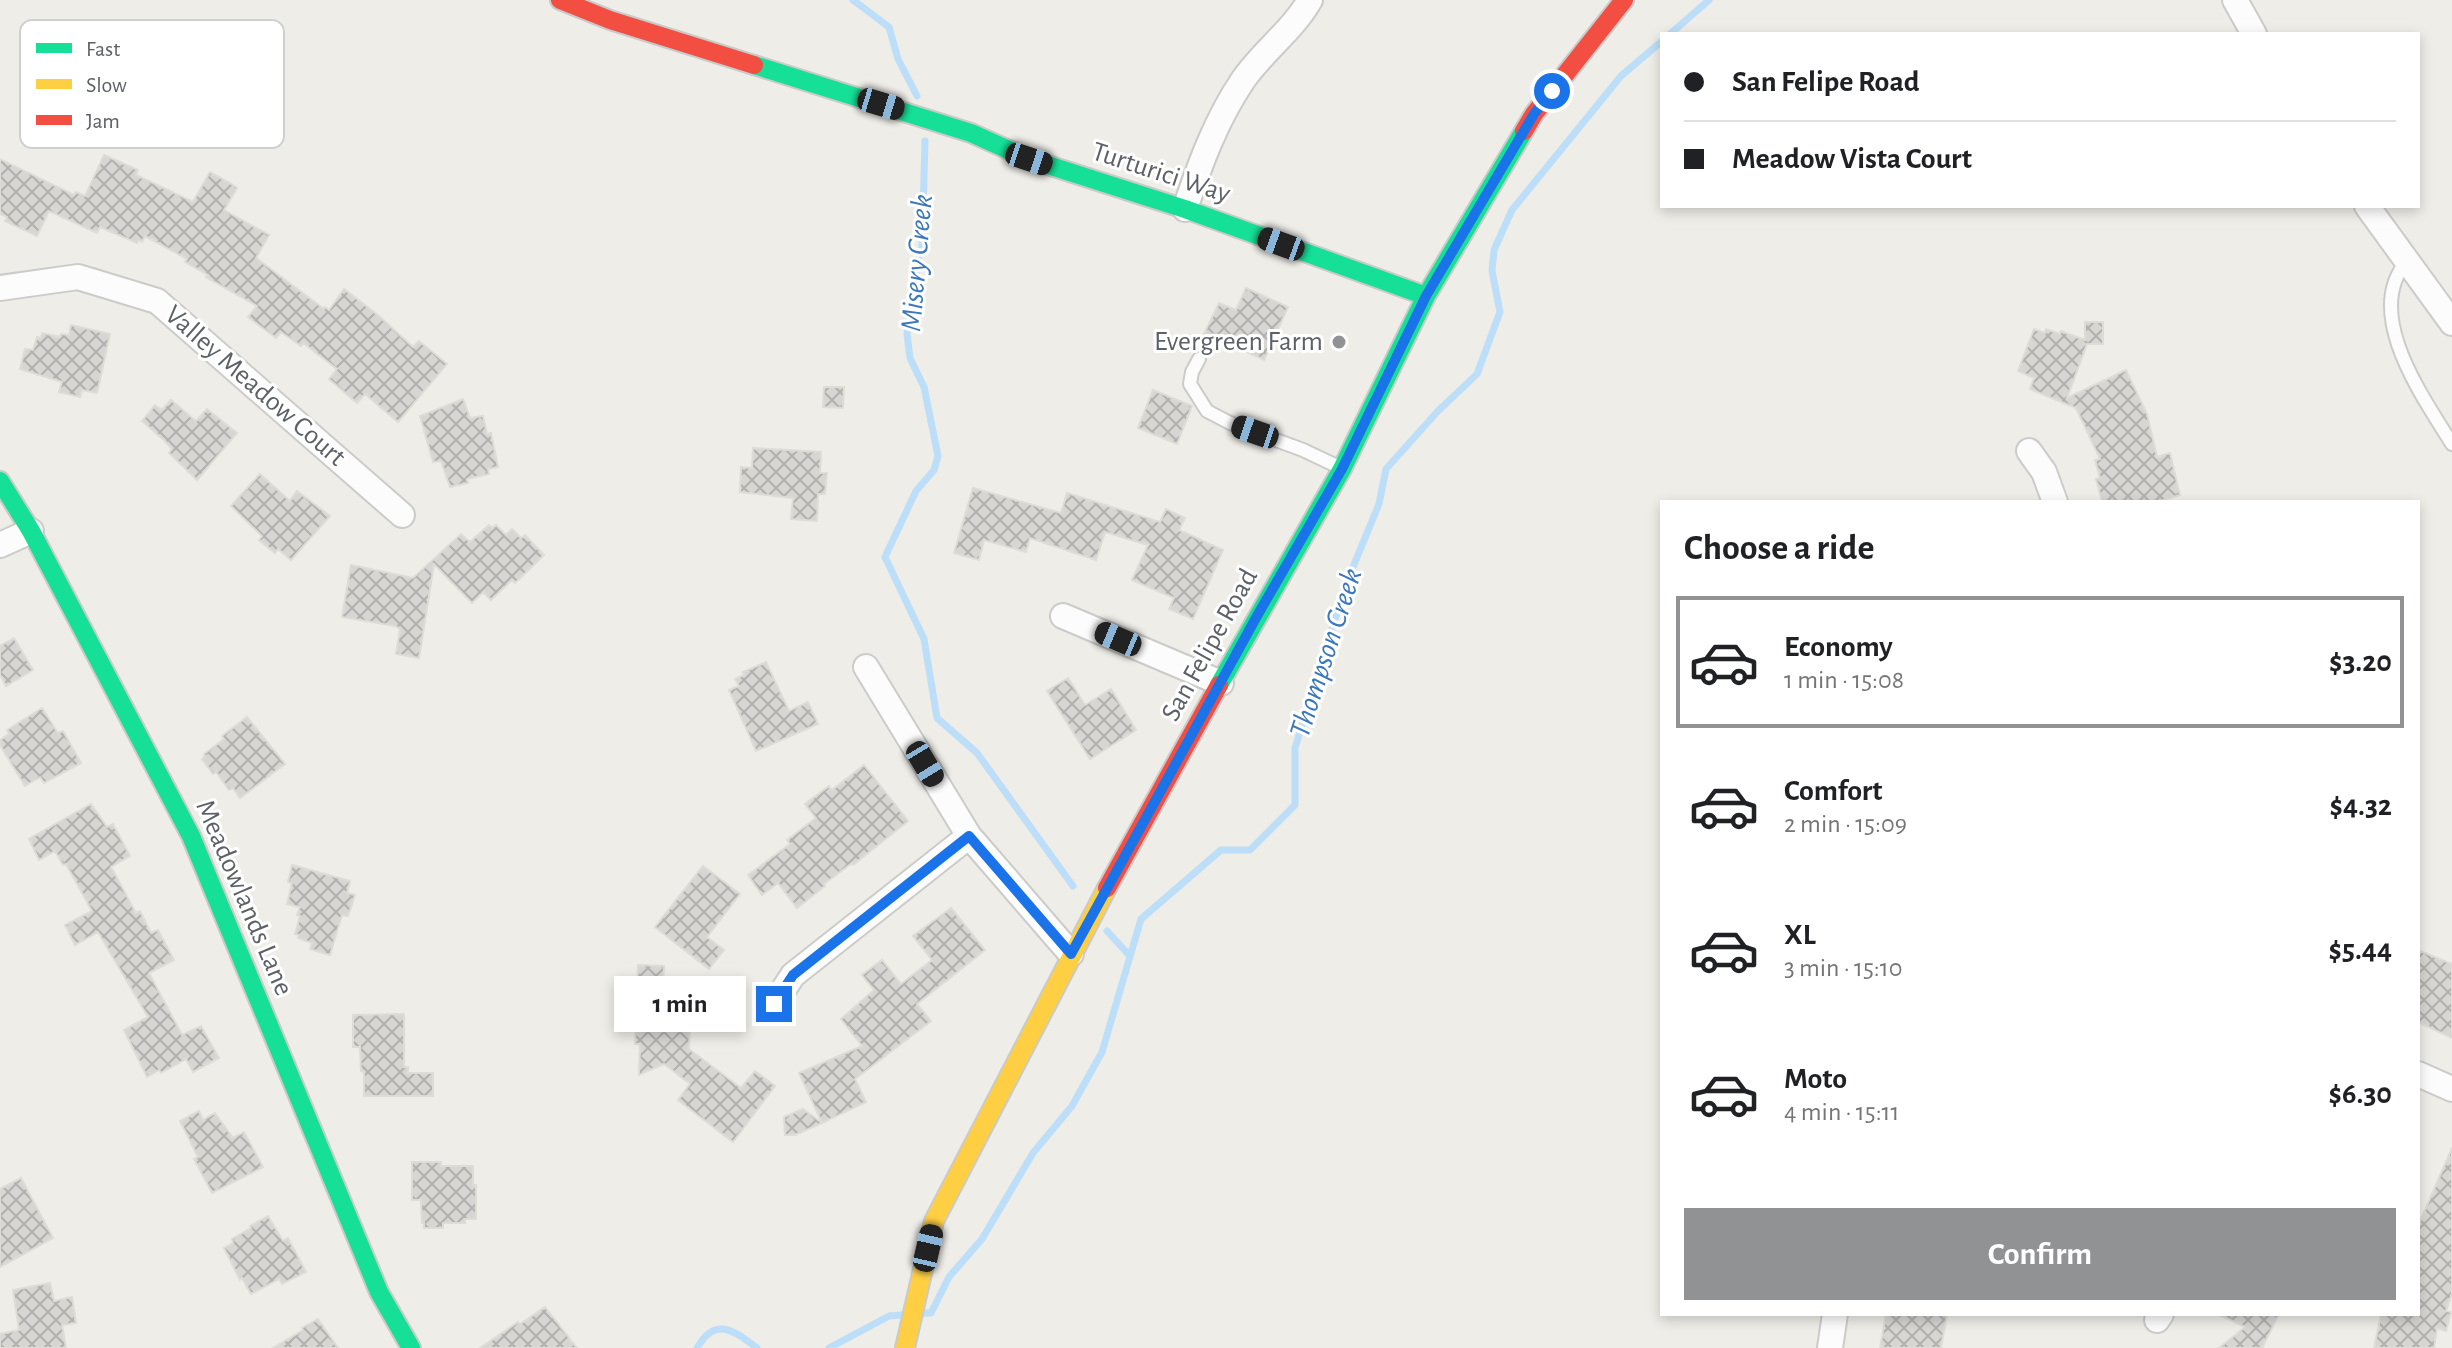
<!DOCTYPE html>
<meta charset="utf-8">
<style>
:root{--surface:#fff;--page:#f2f2f2;--text:#202124;--muted:#757577;--line:#e0e0e0;--accent:#909294}
body{margin:0;font-family:"Alegreya Sans",sans-serif;background:var(--page);color:var(--text);height:100vh;display:flex;flex-direction:column;font-size:30px;white-space:nowrap}
*{box-sizing:border-box;margin:0}
p{font-size:26px;color:var(--muted)}
.icon{flex:none;width:44px;height:44px;fill:none;stroke:currentColor;stroke-width:2;stroke-linecap:round;stroke-linejoin:round}
.map{position:relative;flex:1;overflow:hidden}
.panel{position:absolute;left:1660px;top:500px;width:760px;height:816px;display:flex;flex-direction:column;background:var(--surface);border-radius:0px;box-shadow:0 4px 12px #0003}
.panel>*{flex:none}
.banner{position:absolute;left:1660px;top:32px;width:760px;height:176px;border-radius:0px;box-shadow:0 4px 12px #0003;display:grid;align-content:center;height:176px;padding:0 24px;background:var(--surface)}
.end{position:absolute;width:36px;height:36px;margin:-18px;border:10px solid #1a73e8;background:#fff;box-shadow:0 0 0 4px #fff}
.from{border-radius:50%}
.bubble{position:absolute;height:56px;border-radius:0px;background:var(--surface);box-shadow:0 4px 12px #0003;font-size:26px;font-weight:700;line-height:56px;text-align:center}
.car{position:absolute;width:24px;height:48px;margin:-24px -12px;border-radius:10px;box-shadow:0 0 6px 2px #0007;background:linear-gradient(#222 24%,#8ab4d8 0 40%,#222 0 76%,#8ab4d8 0 86%,#222 0)}
.banner b{display:flex;align-items:center;gap:28px;height:76px;font-size:30px}
.banner b+b{border-top:2px solid var(--line)}
.banner i{width:20px;height:20px;background:var(--text)}
ul{padding:0;list-style:none}
li{display:flex;align-items:center;gap:24px;height:132px;margin:0 16px 12px;padding:0 8px;border:4px solid transparent;border-radius:0px}
li div{flex:1}
li b{display:block;font-size:30px}
li em{font-style:normal;font-weight:700}
li.current{border-color:var(--accent)}
li>.icon{width:72px;height:72px;stroke-width:1.5}
h2{padding:0 24px;font-size:36px;line-height:96px}
.primary-button{display:flex;gap:16px;margin-top:auto;padding:16px 24px}
.primary-button a{flex:1;height:92px;border-radius:0px;background:var(--accent);color:#fff;font-size:32px;font-weight:700;line-height:92px;text-align:center}
.map>svg:first-child{display:block}
.lines{fill:none;stroke-linecap:round;stroke-linejoin:round}
.stream{stroke:#bcdef8;stroke-width:7}
.building{fill:url(#building-cross-hatch);stroke:#dedcd7;stroke-width:2}
.lane-casing{stroke:#cbcbca;stroke-width:16}
.street-casing{stroke:#cbcbca;stroke-width:28}
.fast-casing{stroke:#c9cac9;stroke-width:22}
.slow-casing{stroke:#c9cac9;stroke-width:22}
.jam-casing{stroke:#c9cac9;stroke-width:22}
.lane{stroke:#fcfcfc;stroke-width:12}
.street{stroke:#fcfcfc;stroke-width:24}
.fast{stroke:#16e098;stroke-width:18}
.slow{stroke:#ffcf43;stroke-width:18}
.jam{stroke:#f24e42;stroke-width:18}
.route{stroke:#1a73e8;stroke-width:10}
.poi-dot{fill:#909294;stroke:#fff;stroke-width:3}
.labels{text-anchor:middle;dominant-baseline:central;stroke-width:6;stroke-linejoin:round;paint-order:stroke}
.street-label{font-size:28px;fill:#5d6167;stroke:#fff}
.poi-label{font-size:28px;fill:#5d6167;stroke:#fff;text-anchor:end}
.water-label{font-size:30px;font-style:italic;fill:#3a77bb;stroke:#fff}
.key{fill:#fff;stroke:#ced0d1;stroke-width:2}
.key-label{font-size:22px;fill:#5d6167}
</style>
<div class="map">
<svg width="2452" height="1348" viewBox="0 0 2452 1348">
<defs>
<pattern id="building-cross-hatch" width="8" height="8" patternUnits="userSpaceOnUse" patternTransform="scale(2)"><rect width="8" height="8" fill="#d8d6d3"/><path d="M0 0l8 8M0 8l8-8" fill="none" stroke="#b2b1af"/></pattern>
</defs>
<rect width="100%" height="100%" fill="#eeede8"/>
<g class="lines">
<path class="stream" d="M853 0 889 27 898 59 917 96
M1670 34 1709 0
M925 141 922 247 918 259 907 334 910 358 924 387 938 456 934 470 916 491 885 557 924 639 937 718 977 753 1073 886
M1107 931 1129 955
M922 1313H931L949 1277 982 1239 1033 1153 1072 1106 1102 1052 1141 919 1221 850H1250L1295 805V748L1346 584 1379 504 1386 469 1437 412 1477 374 1500 312 1492 271 1494 250 1512 210 1621 76 1662 41
M697 1348C715 1316 733 1330 757 1348
M829 1348 889 1316 901 1315"/>
</g>
<path class="building" d="M104 155 138 170 136 175 193 202 210 172 230 183 237 188 224 210 269 235 256 258 324 309 325 307 329 310 344 289 379 316 413 347 419 341 447 364 398 422 365 394 357 403 329 379 337 369 303 343 301 346 281 332 276 338 248 317 257 306 206 277 208 275 185 262 187 259 145 236 142 242 138 240 137 243 100 227 97 233 49 211 37 236 5 221 7 217 0 214V159L74 195 76 192 85 196Z
M1246 288 1288 307 1264 360 1222 340 1220 346 1202 338 1219 303 1236 310Z
M2085 322H2103V344H2087L2067 398 2126 370 2147 414 2157 457 2170 453 2180 495 2163 500V502H2102L2096 479 2100 478 2095 460 2100 459 2076 408 2030 389 2034 378 2018 371 2034 329 2045 333 2046 329 2060 334 2061 331 2085 340Z
M71 325 110 334 97 393 82 390 80 397 59 392 62 382 20 369 25 349 33 350 37 337 41 338 42 333 60 337 61 334 69 335Z
M824 387H844L843 408 823 407Z
M1153 390 1192 406 1177 444 1138 428Z
M463 399 470 418 483 416 487 434 491 433 498 467 488 469 489 474 467 479 468 483 450 487 441 461 433 462 420 416Z
M171 400 196 421 207 409 237 433 197 480 169 453 172 449 165 441 142 421 155 405 162 410Z
M753 448 821 452 820 473H827L825 494H818L817 521 791 519 793 498 740 492 741 467 752 468Z
M260 474 290 501 297 491 330 516 291 560 278 549 275 553 259 540 262 536 231 506Z
M973 488 1061 513 1067 493 1160 522 1166 509 1185 518 1179 530 1223 550 1193 619 1169 609 1174 598 1132 580 1148 545 1105 532 1096 560 1030 538 1026 552 984 540 979 560 954 553Z
M489 525 493 528 496 525 506 535 512 529 521 538 525 535 544 555 515 583 512 580 491 600 483 592 472 603 434 564 419 658 396 654 400 629 395 626 342 617 351 565 413 578 461 534 470 542Z
M14 638 33 670 6 686 0 675V646Z
M766 662 789 711 808 702 818 724 756 751 729 690 739 686 735 679 744 675 743 672Z
M1068 678 1085 705 1111 689 1136 730 1090 759 1047 691Z
M42 708 58 733 63 731 81 763 44 783 40 777 25 786 0 745V740L9 734 7 730Z
M247 717 285 764 240 798 233 788 229 790 216 772 213 774 202 759 205 756 204 754 224 739 222 736Z
M864 765 908 821 853 865 852 863 824 884 825 886 797 908 778 883 762 895 748 875 790 844 787 840 816 818 805 804 829 786 832 790Z
M91 804 107 827 113 824 130 856 111 867 136 913 140 911 151 933 158 930 174 960 149 973 182 1035 201 1026 219 1058 193 1072 186 1059 161 1073 159 1070 147 1077 124 1030 148 1017 98 932 75 945 65 925 92 911 66 864 63 865 55 851 39 860 29 839Z
M292 865 350 881 347 893 355 895 348 916 342 915 330 955 310 949 312 943 298 938 299 935 295 934 300 916 297 915 300 907 287 904 292 883 288 882Z
M703 866 740 894 707 937 724 950 709 969 655 927Z
M951 908 985 950 917 1004 931 1021 855 1079 866 1102 822 1123 799 1073 862 1046 841 1019 874 990 862 975 882 960 901 984 932 960 913 936Z
M2418 950 2452 964V1038L2418 1022Z
M638 965 664 966 663 999 691 1000 689 1049 741 1088 755 1071 775 1086 733 1142 678 1100 690 1084 664 1064 639 1075 640 1044H635Z
M404 1014V1067H408V1073H433V1096H364V1072L361 1071 360 1047H353V1015Z
M803 1109 822 1123 795 1135H785L784 1117Z
M199 1111 203 1120 215 1113 233 1138 244 1132 263 1167 212 1193 194 1159 198 1157 180 1121Z
M2452 1148V1293L2446 1311 2451 1312 2446 1331 2437 1328 2434 1348H2374L2381 1314H2418V1226Z
M412 1162H441V1166H473V1185H476V1219H465V1223H443V1228H424V1223H422L421 1200H412Z
M21 1178 53 1238 0 1267V1189Z
M268 1216 283 1241 288 1238 306 1272 282 1284 279 1279 251 1294 242 1278 240 1280 224 1248 233 1243 232 1239 251 1228 250 1226Z
M50 1283 54 1301 72 1297 76 1323 62 1325 66 1348H0V1334L19 1330 13 1290Z
M545 1307 577 1348H480L518 1322 520 1324Z
M1886 1314H1947L1941 1348H1880Z
M2218 1314H2279L2262 1348H2219L2245 1327Z
M318 1319 338 1348H273L303 1330 302 1328Z"/>
<g class="lines">
<defs>
<path id="lane" d="M2408 260C2361 312 2423 397 2452 444
M1199 359 1192 372 1190 384 1207 411 1230 423 1303 450 1339 467"/>
<path id="street" d="M2235 0 2254 34
M2367 206 2452 323
M1185 209C1200 164 1216 120 1243 80 1263 51 1292 31 1310 0
M0 288 78 277 157 301 402 515
M2029 451 2044 472 2055 502
M0 545 31 531
M1063 616 1221 683
M866 667 969 836 1071 954
M774 1004 793 975 969 836
M2418 1074 2452 1089
M2157 1320 2161 1314
M1830 1348 1835 1314"/>
<path id="fast" d="M754 65 971 133 1029 159 1185 209 1426 296
M0 481 31 531 191 836 379 1292 411 1348
M1219 685 1342 469 1426 296 1524 131"/>
<path id="slow" d="M905 1348 934 1221 1107 888"/>
<path id="jam" d="M560 0 610 20 754 65
M1524 131 1534 114 1624 0
M1107 888 1219 685"/>
</defs>
<use href="#lane" class="lane-casing"/>
<use href="#street" class="street-casing"/>
<use href="#fast" class="fast-casing"/>
<use href="#slow" class="slow-casing"/>
<use href="#jam" class="jam-casing"/>
<use href="#lane" class="lane"/>
<use href="#street" class="street"/>
<use href="#fast" class="fast"/>
<use href="#slow" class="slow"/>
<use href="#jam" class="jam"/>
</g>
<g class="lines">
<path class="route" d="M774 1004 793 975 969 836 1071 954 1257 616 1342 469 1426 296 1534 114 1552 91"/>
</g>
<circle class="poi-dot" cx="1339" cy="342" r="8"/>
<g class="labels">
<g class="street-label">
<text transform="translate(1161 173) rotate(18)">Turturici Way</text>
<text transform="translate(255 386) rotate(41)">Valley Meadow Court</text>
<text transform="translate(1210 645) rotate(-61)">San Felipe Road</text>
<text transform="translate(244 898) rotate(67)">Meadowlands Lane</text>
</g>
<g class="poi-label">
<text x="1323" y="342">Evergreen Farm</text>
</g>
<g class="water-label">
<text transform="translate(917 263) rotate(-85)">Misery Creek</text>
<text transform="translate(1326 653) rotate(-72)">Thompson Creek</text>
</g>
</g>
<rect x="20" y="20" width="264" height="128" rx="12" class="key"/>
<rect x="36" y="43" width="36" height="10" fill="#16e098"/>
<rect x="36" y="79" width="36" height="10" fill="#ffcf43"/>
<rect x="36" y="115" width="36" height="10" fill="#f24e42"/>
<g class="key-label">
<text x="86" y="56">Fast</text>
<text x="86" y="92">Slow</text>
<text x="86" y="128">Jam</text>
</g>
</svg>
<i class="end from" style="left:1552px;top:91px"></i>
<i class="end" style="left:774px;top:1004px"></i>
<div class="bubble" style="left:614px;top:976px;width:132px">1 min</div>
<i class="car" style="left:881px;top:104px;rotate:107deg"></i>
<i class="car" style="left:1029px;top:159px;rotate:108deg"></i>
<i class="car" style="left:1281px;top:244px;rotate:290deg"></i>
<i class="car" style="left:1255px;top:432px;rotate:289deg"></i>
<i class="car" style="left:1118px;top:639px;rotate:293deg"></i>
<i class="car" style="left:925px;top:764px;rotate:149deg"></i>
<i class="car" style="left:928px;top:1248px;rotate:13deg"></i>
<div class="banner">
<b><i class="from"></i>San Felipe Road</b>
<b><i></i>Meadow Vista Court</b>
</div>
<section class="panel">
<h2>Choose a ride</h2>
<ul>
<li class="current"><svg class="icon" aria-label="car" viewBox="0 0 24 24"><path d="M5 17H2v-5l4-1 3-4h7l3 4 3 1v5h-3M9 17h6M6 11h13"/><circle cx="7" cy="17" r="2"/><circle cx="17" cy="17" r="2"/></svg><div><b>Economy</b><p>1 min · 15:08</p></div><em>$3.20</em></li>
<li><svg class="icon" aria-label="car" viewBox="0 0 24 24"><path d="M5 17H2v-5l4-1 3-4h7l3 4 3 1v5h-3M9 17h6M6 11h13"/><circle cx="7" cy="17" r="2"/><circle cx="17" cy="17" r="2"/></svg><div><b>Comfort</b><p>2 min · 15:09</p></div><em>$4.32</em></li>
<li><svg class="icon" aria-label="car" viewBox="0 0 24 24"><path d="M5 17H2v-5l4-1 3-4h7l3 4 3 1v5h-3M9 17h6M6 11h13"/><circle cx="7" cy="17" r="2"/><circle cx="17" cy="17" r="2"/></svg><div><b>XL</b><p>3 min · 15:10</p></div><em>$5.44</em></li>
<li><svg class="icon" aria-label="car" viewBox="0 0 24 24"><path d="M5 17H2v-5l4-1 3-4h7l3 4 3 1v5h-3M9 17h6M6 11h13"/><circle cx="7" cy="17" r="2"/><circle cx="17" cy="17" r="2"/></svg><div><b>Moto</b><p>4 min · 15:11</p></div><em>$6.30</em></li>
</ul>
<div class="primary-button"><a>Confirm</a></div>
</section>
</div>
